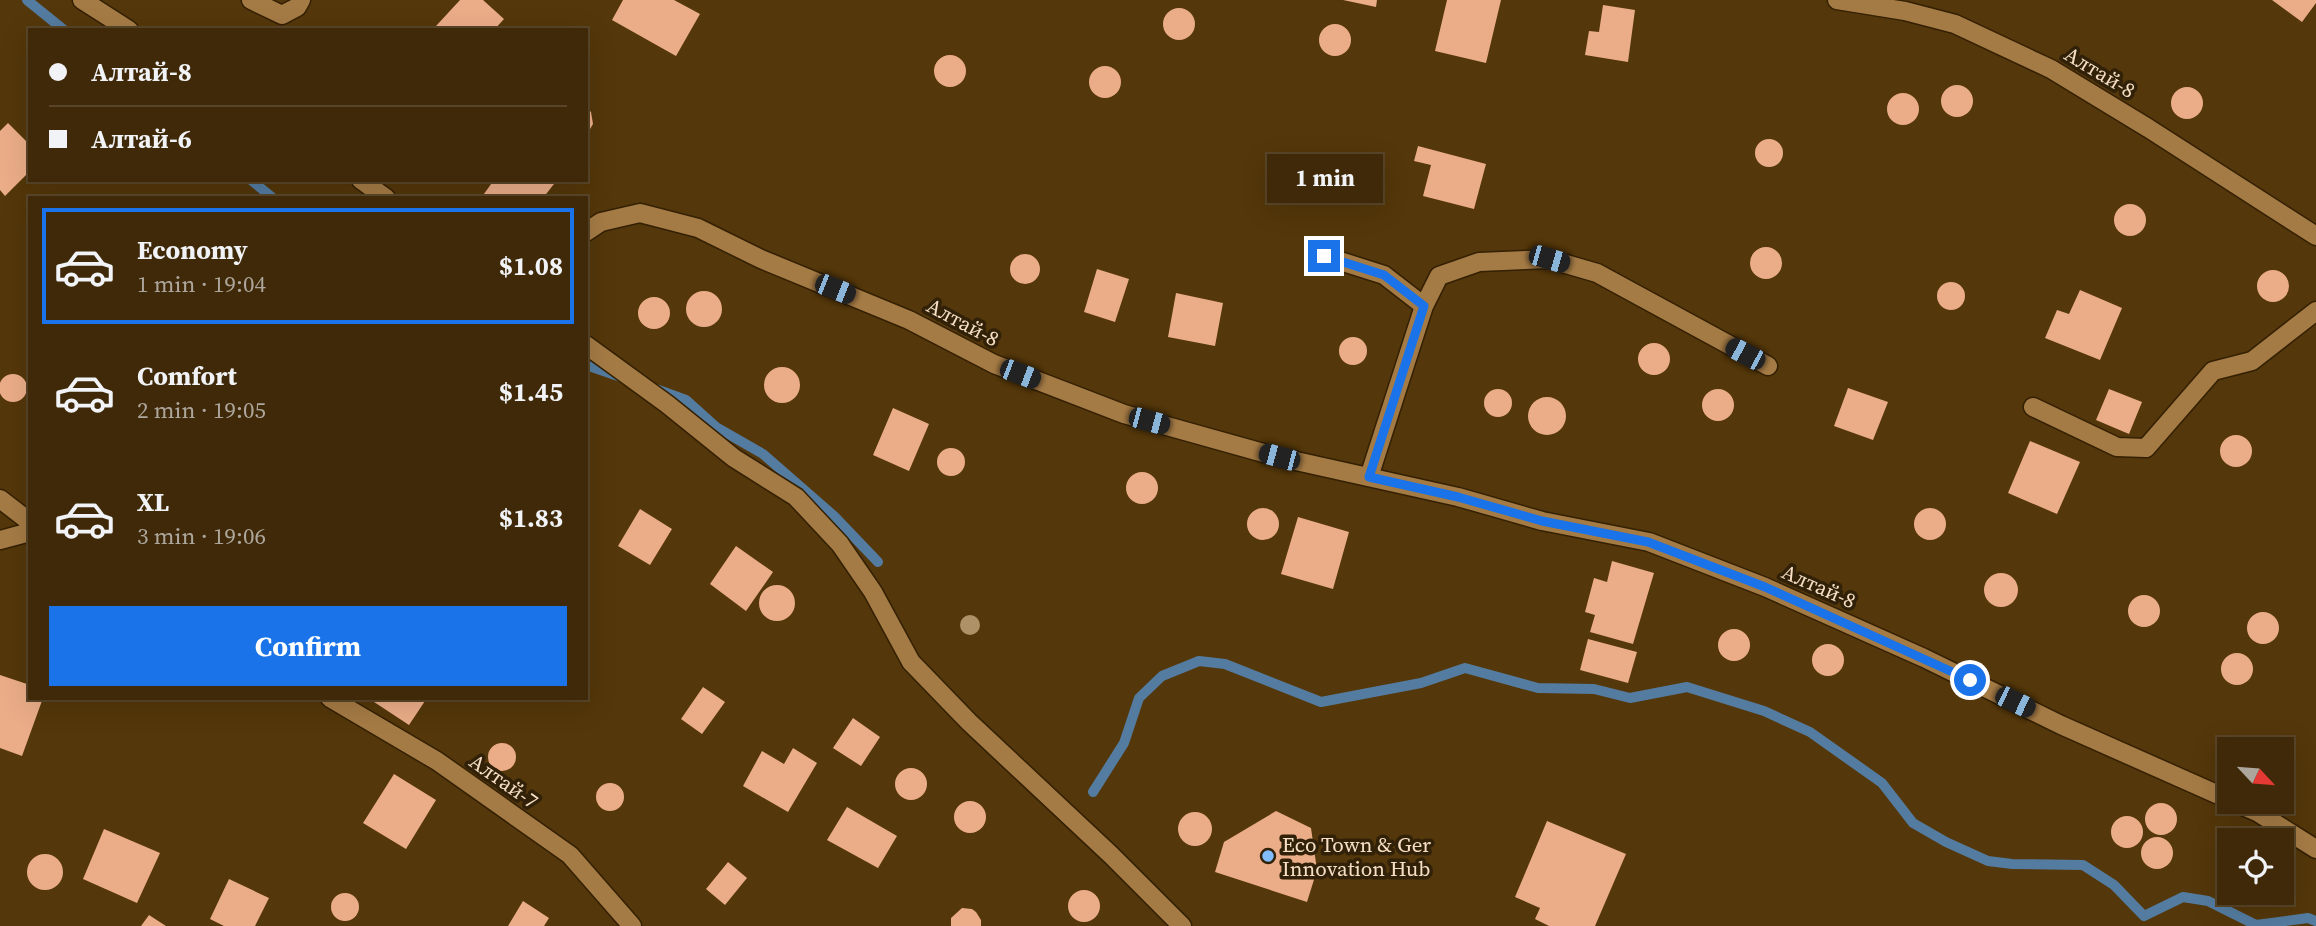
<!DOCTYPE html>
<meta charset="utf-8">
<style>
:root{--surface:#3f2908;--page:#4a3516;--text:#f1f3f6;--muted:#ada69c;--line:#584529;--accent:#1a73e8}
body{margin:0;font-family:"Source Serif 4",serif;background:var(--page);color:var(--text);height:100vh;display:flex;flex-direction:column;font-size:26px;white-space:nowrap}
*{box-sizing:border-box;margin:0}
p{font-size:23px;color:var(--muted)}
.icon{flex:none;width:38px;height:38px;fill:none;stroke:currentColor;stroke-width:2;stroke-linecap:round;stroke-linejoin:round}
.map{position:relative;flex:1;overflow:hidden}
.panel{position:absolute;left:28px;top:196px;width:560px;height:504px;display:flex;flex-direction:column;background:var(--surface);border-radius:0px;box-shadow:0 7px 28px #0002,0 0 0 2px var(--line)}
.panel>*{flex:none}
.hud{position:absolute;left:28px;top:28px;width:560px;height:154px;border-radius:0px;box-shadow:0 7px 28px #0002,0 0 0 2px var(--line);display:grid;align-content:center;height:154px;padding:0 21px;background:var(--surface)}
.needle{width:46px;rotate:116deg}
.buttons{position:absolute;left:2217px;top:737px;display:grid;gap:14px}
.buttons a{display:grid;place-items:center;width:77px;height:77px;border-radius:0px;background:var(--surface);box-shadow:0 7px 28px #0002,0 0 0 2px var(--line);font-size:35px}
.end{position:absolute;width:32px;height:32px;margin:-16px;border:9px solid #1a73e8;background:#fff;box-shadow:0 0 0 4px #fff}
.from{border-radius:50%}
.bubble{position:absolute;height:49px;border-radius:0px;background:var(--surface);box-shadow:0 7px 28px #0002,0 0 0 2px var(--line);font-size:23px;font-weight:700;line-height:49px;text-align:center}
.car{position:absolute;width:21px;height:42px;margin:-21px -10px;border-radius:9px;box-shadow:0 0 5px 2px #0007;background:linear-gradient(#222 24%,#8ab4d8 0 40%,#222 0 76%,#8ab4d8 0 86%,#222 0)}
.hud b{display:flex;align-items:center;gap:24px;height:66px;font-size:26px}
.hud b+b{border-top:2px solid var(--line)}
.hud i{width:18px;height:18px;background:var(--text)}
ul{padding:12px 0 0;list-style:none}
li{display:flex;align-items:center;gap:21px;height:116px;margin:0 14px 10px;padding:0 7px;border:4px solid transparent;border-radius:0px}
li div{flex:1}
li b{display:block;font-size:26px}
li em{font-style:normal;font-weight:700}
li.active{border-color:var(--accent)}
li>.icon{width:63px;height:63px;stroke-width:1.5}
.action{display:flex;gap:14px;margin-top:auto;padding:14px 21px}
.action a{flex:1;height:80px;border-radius:0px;background:var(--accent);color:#fff;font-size:28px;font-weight:700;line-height:80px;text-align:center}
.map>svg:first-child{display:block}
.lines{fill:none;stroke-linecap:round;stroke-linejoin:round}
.stream{stroke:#547ca0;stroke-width:10}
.building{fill:#ebad88}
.street-casing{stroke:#342002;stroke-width:21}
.street{stroke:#a57b45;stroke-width:18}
.tree{fill:#af9168}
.route{stroke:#1a73e8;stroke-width:9}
.poi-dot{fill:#83bcfb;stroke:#322109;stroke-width:2.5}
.labels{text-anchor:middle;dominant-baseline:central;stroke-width:7;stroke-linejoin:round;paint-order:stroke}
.street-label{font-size:21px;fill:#f6dfc4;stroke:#322109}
.poi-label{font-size:21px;fill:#f6dfc4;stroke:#322109;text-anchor:start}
</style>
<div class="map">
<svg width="2316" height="926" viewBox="0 0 2316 926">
<rect width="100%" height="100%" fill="#54370a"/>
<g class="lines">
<path class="stream" d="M27 0 64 30
M251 180 273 198
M586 365 621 377
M653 388 686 400 716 427 763 454 834 516 878 562
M1093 792 1124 743 1139 698 1162 676 1199 661 1225 664 1321 702 1421 683 1465 668 1538 688 1594 689 1630 698 1687 687 1764 711 1810 732 1882 783 1913 823 1946 842 1988 861 2012 864 2083 865 2114 885 2144 916 2183 897 2208 901 2256 925 2308 918 2316 921"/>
</g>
<path class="building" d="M460 0H483L504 19 494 30H440L436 26Z
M623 0H674L700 14 676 56 612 20Z
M1343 0H1377L1376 7Z
M1447 0H1501L1486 63 1435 51Z
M2272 0H2316V3L2302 22Z
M1603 5 1635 10 1628 62 1585 55 1589 31 1599 32Z
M1163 24a16 16 0 1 1 32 0a16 16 0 1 1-32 0Z
M1319 40a16 16 0 1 1 32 0a16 16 0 1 1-32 0Z
M934 71a16 16 0 1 1 32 0a16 16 0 1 1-32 0Z
M1089 82a16 16 0 1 1 32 0a16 16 0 1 1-32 0Z
M1941 101a16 16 0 1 1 32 0a16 16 0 1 1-32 0Z
M2171 103a16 16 0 1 1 32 0a16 16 0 1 1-32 0Z
M1887 109a16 16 0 1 1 32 0a16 16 0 1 1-32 0Z
M586 107 591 112 593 124 586 136Z
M8 123 30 145V171L5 196 0 190V131Z
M1755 153a14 14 0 1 1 28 0a14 14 0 1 1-28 0Z
M1418 146 1486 164 1474 209 1423 196 1431 165 1414 161Z
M1268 175a14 14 0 1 1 28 0a14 14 0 1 1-28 0Z
M494 180H549L554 184 543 198H481Z
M2114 220a16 16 0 1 1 32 0a16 16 0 1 1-32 0Z
M1750 263a16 16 0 1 1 32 0a16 16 0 1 1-32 0Z
M1010 269a15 15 0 1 1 30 0a15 15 0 1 1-30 0Z
M1097 269 1129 279 1115 322 1084 312Z
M2257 286a16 16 0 1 1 32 0a16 16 0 1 1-32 0Z
M1937 296a14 14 0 1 1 28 0a14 14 0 1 1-28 0Z
M2080 290 2122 308 2100 360 2045 338 2057 310 2069 314Z
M686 309a18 18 0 1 1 36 0a18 18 0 1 1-36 0Z
M1176 293 1223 303 1215 346 1168 337Z
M638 313a16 16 0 1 1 32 0a16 16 0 1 1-32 0Z
M1339 351a14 14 0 1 1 28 0a14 14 0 1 1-28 0Z
M1638 359a16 16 0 1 1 32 0a16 16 0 1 1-32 0Z
M764 385a18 18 0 1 1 36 0a18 18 0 1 1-36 0Z
M-1 388a14 14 0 1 1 28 0a14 14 0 1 1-28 0Z
M1848 388 1888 402 1873 440 1834 426Z
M1484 403a14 14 0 1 1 28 0a14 14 0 1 1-28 0Z
M2109 389 2142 402 2129 434 2096 420Z
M1702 405a16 16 0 1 1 32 0a16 16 0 1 1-32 0Z
M1528 416a19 19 0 1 1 38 0a19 19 0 1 1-38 0Z
M893 408 929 424 909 471 873 455Z
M2220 451a16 16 0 1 1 32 0a16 16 0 1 1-32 0Z
M2030 441 2080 462 2057 514 2008 493Z
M937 462a14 14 0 1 1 28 0a14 14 0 1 1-28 0Z
M1126 488a16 16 0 1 1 32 0a16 16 0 1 1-32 0Z
M1914 524a16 16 0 1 1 32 0a16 16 0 1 1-32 0Z
M1247 524a16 16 0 1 1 32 0a16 16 0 1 1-32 0Z
M640 509 672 529 650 565 618 546Z
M1298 517 1349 532 1333 589 1281 574Z
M736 546 773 572 746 611 710 584Z
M1612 561 1654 573 1633 644 1590 632 1595 615 1585 612 1594 578 1607 582Z
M1984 590a17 17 0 1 1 34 0a17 17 0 1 1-34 0Z
M759 603a18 18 0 1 1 36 0a18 18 0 1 1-36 0Z
M2128 611a16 16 0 1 1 32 0a16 16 0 1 1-32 0Z
M2247 628a16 16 0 1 1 32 0a16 16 0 1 1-32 0Z
M1718 645a16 16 0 1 1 32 0a16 16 0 1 1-32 0Z
M1588 639 1637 652 1628 683 1580 670Z
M1812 660a16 16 0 1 1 32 0a16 16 0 1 1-32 0Z
M2221 669a16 16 0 1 1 32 0a16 16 0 1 1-32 0Z
M0 675 30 685V698H43L22 756 0 748Z
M703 687 725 702 702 734 681 719Z
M368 698H427L409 725Z
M853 718 880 737 861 766 833 748Z
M488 757a14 14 0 1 1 28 0a14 14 0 1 1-28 0Z
M793 748 817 763 788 812 743 786 762 751 784 764Z
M895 784a16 16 0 1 1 32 0a16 16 0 1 1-32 0Z
M394 774 436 800 406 849 363 823Z
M596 797a14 14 0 1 1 28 0a14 14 0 1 1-28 0Z
M954 817a16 16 0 1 1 32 0a16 16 0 1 1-32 0Z
M2145 819a16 16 0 1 1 32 0a16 16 0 1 1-32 0Z
M847 807 897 836 878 868 827 840Z
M1276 811 1311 828 1317 870 1307 902 1215 872 1224 842Z
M1178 829a17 17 0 1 1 34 0a17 17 0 1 1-34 0Z
M2111 832a16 16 0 1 1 32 0a16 16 0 1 1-32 0Z
M1547 821 1626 854 1595 926H1549L1535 919 1540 908 1515 897Z
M104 829 160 853 137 903 83 879Z
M2141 853a16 16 0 1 1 32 0a16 16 0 1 1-32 0Z
M27 872a18 18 0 1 1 36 0a18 18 0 1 1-36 0Z
M728 862 747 878 725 905 706 889Z
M229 879 269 898 255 926H224L210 919Z
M1068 906a16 16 0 1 1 32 0a16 16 0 1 1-32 0Z
M331 907a14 14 0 1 1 28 0a14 14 0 1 1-28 0Z
M523 901 549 918 544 926H508Z
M962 908 972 909 976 912 981 920V926H951V918Z
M149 915 166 926H141Z"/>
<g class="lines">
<defs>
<path id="street" d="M82 0 129 30
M251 0 282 15 297 7 301 0
M1837 0 1905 11 1955 24 2051 69 2148 128 2316 236
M361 180 386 198
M586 232 601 222 640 213 698 228 761 259 909 320 994 364 1124 414 1278 457 1458 497 1542 521 1649 542 1765 587 1924 658 2061 725 2230 800
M1324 256 1384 275 1424 306
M586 345 667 404 734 458 796 497 840 544 873 592 911 662 969 722 1111 855 1182 926
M2033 407 2117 447 2146 448 2213 371 2252 361 2316 311
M1369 477 1424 306 1439 276 1479 262 1549 259 1597 273 1768 366
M0 499 30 522
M0 540 30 532
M330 698 437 761 570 855 632 926
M2234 802 2257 812 2316 849"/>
</defs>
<use href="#street" class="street-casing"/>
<use href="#street" class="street"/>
</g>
<circle class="tree" cx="970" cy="625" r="10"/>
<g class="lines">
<path class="route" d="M1324 256 1384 275 1424 306 1369 477 1458 497 1542 521 1648 542 1765 587 1970 680"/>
</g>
<circle class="poi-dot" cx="1268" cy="856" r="7"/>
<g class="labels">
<g class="street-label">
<text transform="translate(2100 72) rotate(31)">Алтай-8</text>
<text transform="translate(963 322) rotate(28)">Алтай-8</text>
<text transform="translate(1819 586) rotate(24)">Алтай-8</text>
<text transform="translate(504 781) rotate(35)">Алтай-7</text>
</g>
<g class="poi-label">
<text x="1282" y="844">Eco Town &amp; Ger<tspan x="1282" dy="24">Innovation Hub</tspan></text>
</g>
</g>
</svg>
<div class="buttons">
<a><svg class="needle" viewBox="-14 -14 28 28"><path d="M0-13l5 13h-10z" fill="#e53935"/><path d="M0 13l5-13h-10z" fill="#ada69c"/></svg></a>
<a><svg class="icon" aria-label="locate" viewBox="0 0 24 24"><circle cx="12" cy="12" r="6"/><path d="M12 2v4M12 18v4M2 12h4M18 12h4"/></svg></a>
</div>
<i class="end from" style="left:1970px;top:680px"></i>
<i class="end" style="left:1324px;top:256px"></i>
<div class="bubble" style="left:1267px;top:154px;width:116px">1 min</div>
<i class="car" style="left:1549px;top:259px;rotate:106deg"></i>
<i class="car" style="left:835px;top:289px;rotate:112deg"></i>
<i class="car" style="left:1745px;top:354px;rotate:298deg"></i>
<i class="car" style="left:1020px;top:374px;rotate:111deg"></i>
<i class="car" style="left:1149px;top:421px;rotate:105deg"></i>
<i class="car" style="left:1279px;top:457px;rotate:285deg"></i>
<i class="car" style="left:2015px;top:702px;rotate:116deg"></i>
<div class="hud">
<b><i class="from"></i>Алтай-8</b>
<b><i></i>Алтай-6</b>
</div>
<section class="panel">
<ul>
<li class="active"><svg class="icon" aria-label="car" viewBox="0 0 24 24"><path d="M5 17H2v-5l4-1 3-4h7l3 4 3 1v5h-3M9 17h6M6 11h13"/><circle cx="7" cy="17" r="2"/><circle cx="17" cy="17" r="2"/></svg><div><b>Economy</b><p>1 min · 19:04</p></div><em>$1.08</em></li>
<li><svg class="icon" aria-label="car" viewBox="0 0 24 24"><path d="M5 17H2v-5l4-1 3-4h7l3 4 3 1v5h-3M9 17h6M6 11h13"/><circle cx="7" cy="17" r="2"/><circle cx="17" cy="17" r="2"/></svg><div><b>Comfort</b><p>2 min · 19:05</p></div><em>$1.45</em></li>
<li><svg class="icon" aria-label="car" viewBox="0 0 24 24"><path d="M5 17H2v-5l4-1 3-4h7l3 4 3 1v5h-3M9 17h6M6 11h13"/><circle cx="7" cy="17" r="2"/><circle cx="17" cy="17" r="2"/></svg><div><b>XL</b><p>3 min · 19:06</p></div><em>$1.83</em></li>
</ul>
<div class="action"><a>Confirm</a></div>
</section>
</div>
